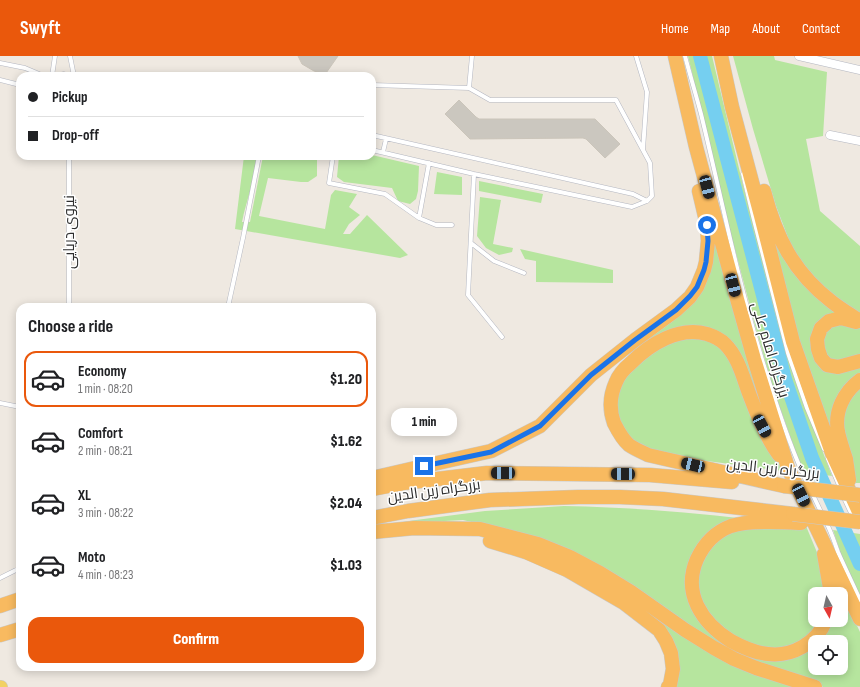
<!DOCTYPE html>
<meta charset="utf-8">
<style>
:root{--surface:#fff;--page:#f6f6f6;--text:#202124;--muted:#757577;--line:#e0e0e0;--accent:#ea580c}
body{margin:0;font-family:"Sofia Sans Condensed",Cairo,sans-serif;background:var(--page);color:var(--text);height:100vh;display:flex;flex-direction:column;font-size:15px;white-space:nowrap}
*{box-sizing:border-box;margin:0}
p{font-size:13px;color:var(--muted)}
.icon{flex:none;width:22px;height:22px;fill:none;stroke:currentColor;stroke-width:2;stroke-linecap:round;stroke-linejoin:round}
.map{position:relative;flex:1;overflow:hidden}
.details{position:absolute;left:16px;top:247px;width:360px;height:368px;display:flex;flex-direction:column;background:var(--surface);border-radius:12px;box-shadow:0 2px 10px #0003}
.details>*{flex:none}
.banner{position:absolute;left:16px;top:16px;width:360px;height:88px;border-radius:12px;box-shadow:0 2px 10px #0003;display:grid;align-content:center;height:88px;padding:0 12px;background:var(--surface)}
.needle{width:26px;rotate:172deg}
.buttons{position:absolute;left:808px;top:531px;display:grid;gap:8px}
.buttons a{display:grid;place-items:center;width:40px;height:40px;border-radius:8px;background:var(--surface);box-shadow:0 2px 10px #0003;font-size:20px}
.end{position:absolute;width:18px;height:18px;margin:-9px;border:5px solid #1a73e8;background:#fff;box-shadow:0 0 0 2px #fff}
.from{border-radius:50%}
.bubble{position:absolute;height:28px;border-radius:12px;background:var(--surface);box-shadow:0 2px 10px #0003;font-size:13px;font-weight:800;line-height:28px;text-align:center}
.car{position:absolute;width:12px;height:24px;margin:-12px -6px;border-radius:5px;box-shadow:0 0 3px 1px #0007;background:linear-gradient(#222 24%,#8ab4d8 0 40%,#222 0 76%,#8ab4d8 0 86%,#222 0)}
.banner b{display:flex;align-items:center;gap:14px;height:38px;font-size:15px}
.banner b+b{border-top:1px solid var(--line)}
.banner i{width:10px;height:10px;background:var(--text)}
ul{padding:0;list-style:none}
li{display:flex;align-items:center;gap:12px;height:56px;margin:0 8px 6px;padding:0 4px;border:2px solid transparent;border-radius:12px}
li div{flex:1}
li b{display:block;font-size:15px}
li em{font-style:normal;font-weight:800}
li.on{border-color:var(--accent)}
li>.icon{width:36px;height:36px;stroke-width:1.5}
h2{padding:0 12px;font-size:18px;line-height:48px}
.primary-button{display:flex;gap:8px;margin-top:auto;padding:8px 12px}
.primary-button a{flex:1;height:46px;border-radius:12px;background:var(--accent);color:#fff;font-size:16px;font-weight:800;line-height:46px;text-align:center}
header{display:flex;align-items:center;gap:24px;box-sizing:border-box;height:56px;padding:0 20px;background:var(--accent);color:#fff}
header strong{font-size:19px}
nav{display:flex;gap:22px;margin-inline-start:auto;font-size:14px}
.map>svg:first-child{display:block}
.green{fill:#b6e59e}
.lines{fill:none;stroke-linecap:round;stroke-linejoin:round}
.river{stroke:#75cff0;stroke-width:14}
.building{fill:#cbc7bf;stroke:#cbc5ba}
.service-casing{stroke:#b4b7c1;stroke-width:5}
.minor-casing{stroke:#b4b7c1;stroke-width:9}
.primary-casing{stroke:#c9c9c9;stroke-width:14}
.trunk-casing{stroke:#c9c9c9;stroke-width:15}
.service{stroke:#fff;stroke-width:4}
.minor{stroke:#fff;stroke-width:8}
.primary{stroke:#f2d163;stroke-width:13}
.trunk{stroke:#f8ba60;stroke-width:14}
.trunk-bridge-casing{stroke:#c9c9c9;stroke-width:15;stroke-linecap:butt}
.trunk-bridge{stroke:#f8ba60;stroke-width:14}
.route{stroke:#1a73e8;stroke-width:5}
.labels{text-anchor:middle;dominant-baseline:central;stroke-width:3;stroke-linejoin:round;paint-order:stroke}
.street-label{font-size:15px;fill:#2e2e2e;stroke:#fff}
</style>
<header>
<strong>Swyft</strong>
<nav><a>Home</a><a>Map</a><a>About</a><a>Contact</a></nav>
</header>
<div class="map">
<svg width="860" height="631" viewBox="0 0 860 631">
<rect width="100%" height="100%" fill="#efe9e1"/>
<path class="green" d="M688 0H712L743 129 787 299 808 357 832 420 803 416 773 332 756 273 733 186Z
M733 0H774L775 4 827 16 823 80 806 83 820 155 860 190V258L837 245 809 216 792 192 776 150 753 73Z
M372 99 419 110 418 135 416 143 410 148 398 145 392 132 344 126 337 121 339 100H372Z
M244 100H256C256 123 246 144 242 166H250L263 100H317V120L308 126H301L268 122 259 160 325 173 331 139 335 134 357 138 349 151 360 159 349 168 343 178H350L367 159 408 199 400 202 235 173Z
M437 116 462 121V139L434 138Z
M479 125 543 138 541 147 479 135Z
M480 141 501 144 493 188 513 192 512 196 499 199 486 192 477 180Z
M765 149 774 180 860 270V319L843 337 844 407 807 313Z
M711 172 776 390 729 288 666 276 647 284C663 272 679 262 693 247Z
M520 193 613 214V227L536 226V205L525 203Z
M707 282 727 297 758 368 783 415 692 403 646 394 623 377 614 345 616 334 633 309 670 284Z
M860 327V427H856L844 385 840 366 855 332Z
M564 450C625 451 686 456 747 463L709 479 690 541 743 596 815 586V612H841V586H815L830 564H841V538H834L830 513 860 576V631H823L818 628 761 611 506 474 463 464 408 467 372 471 416 464 485 455Z
M806 470 821 506 828 538H815V564H822L817 574 786 594 748 590 707 560 696 529 705 496 730 474Z
M833 474 860 478V540L842 501Z
M640 548 803 631H673L671 585Z"/>
<g class="lines">
<path class="river" d="M700 0 785 323 812 402 860 508"/>
</g>
<path class="building" d="M298 0H338L324 20 318 16 314 15 302 8Z
M459 44 476 61 479 63H595L620 88 605 102 586 83 583 82 470 83 445 58Z"/>
<g class="lines">
<defs>
<path id="service" d="M70 0 74 20
M636 0 647 36 643 93
M685 0C690 19 696 39 701 58 722 144 739 232 766 316 778 354 791 394 808 429
M0 7 25 12 44 20
M52 20 55 0
M55 20 64 18 70 20
M0 24 20 29
M372 29 469 32 490 44H616L650 107 652 140 647 145 632 151 474 118 372 94
M469 32 472 0
M372 79 633 138 647 145
M383 96 386 83
M69 100V251
M333 100 329 127 385 138 419 162 436 169H452
M474 118 468 239 502 281
M743 118 753 160 788 297 807 352 824 393
M419 162 429 107
M471 187 494 205 524 217
M228 251 243 182 259 100
M0 347 20 351
M828 403 841 434
M812 437 822 458
M843 440 853 461
M825 464C831 475 834 485 838 496 845 512 853 528 860 544
M0 522 18 513 20 508"/>
<path id="minor" d="M799 0 860 14
M830 79 860 85"/>
<path id="primary" d="M0 631H1"/>
<path id="trunk" d="M675 0 696 91 737 243 754 303 788 412 860 563
M721 0 732 51 761 160 793 286 832 397 860 458
M764 135C776 181 793 216 832 246 841 253 851 259 860 265
M856 266 841 262 829 265 821 272 817 283 818 293 821 302 827 309 838 311 860 305
M779 399C766 381 758 361 750 340 743 322 739 302 725 288 720 283 713 280 707 278 679 270 650 288 631 307 625 312 619 318 616 326 610 339 609 353 614 367 618 375 622 383 629 389 635 393 642 396 648 399L784 430
M372 422 424 410 491 395 540 370 591 319 635 284 676 254 690 241 697 231 704 214 706 206 708 185 707 169 699 135
M849 424C848 417 847 410 846 403 843 394 840 385 838 376 834 355 844 336 860 324
M372 433 404 427 487 417 650 419 732 426
M372 462 408 455 490 444 578 441H620L663 443 793 458
M801 467C782 466 749 464 731 470 715 476 704 488 697 503 682 537 702 567 731 585 742 591 754 597 768 598 792 601 817 587 826 564
M372 476 414 472 480 473 538 488 570 501 600 517 631 536 685 574 714 592 734 603 756 612 815 631
M490 485 526 496 567 514 624 547 659 574 666 585 671 597 673 613 670 629 668 631
M824 498 831 538
M0 550 20 543
M0 579 20 573"/>
</defs>
<use href="#service" class="service-casing"/>
<use href="#minor" class="minor-casing"/>
<use href="#primary" class="primary-casing"/>
<use href="#trunk" class="trunk-casing"/>
<use href="#service" class="service"/>
<use href="#minor" class="minor"/>
<use href="#primary" class="primary"/>
<use href="#trunk" class="trunk"/>
<defs>
<path id="trunk-bridge" d="M784 430 860 439
M793 458 860 466"/>
</defs>
<use href="#trunk-bridge" class="trunk-bridge-casing"/>
<use href="#trunk-bridge" class="trunk-bridge"/>
</g>
<g class="lines">
<path class="route" d="M424 410 491 396 540 370 591 319 635 284 676 254 690 240 697 231 704 214 706 206 708 185 707 169"/>
</g>
<g class="labels">
<g class="street-label">
<text transform="translate(69 176) rotate(-90)">نیروی دریایی</text>
<text transform="translate(770 294) rotate(73)">بزرگراه امام علی</text>
<text transform="translate(773 413) rotate(6)">بزرگراه زین الدین</text>
<text transform="translate(434 435) rotate(-8)">بزرگراه زین الدین</text>
</g>
</g>
</svg>
<div class="buttons">
<a><svg class="needle" viewBox="-14 -14 28 28"><path d="M0-13l5 13h-10z" fill="#e53935"/><path d="M0 13l5-13h-10z" fill="#757577"/></svg></a>
<a><svg class="icon" aria-label="locate" viewBox="0 0 24 24"><circle cx="12" cy="12" r="6"/><path d="M12 2v4M12 18v4M2 12h4M18 12h4"/></svg></a>
</div>
<i class="end from" style="left:707px;top:169px"></i>
<i class="end" style="left:424px;top:410px"></i>
<div class="bubble" style="left:391px;top:352px;width:66px">1 min</div>
<i class="car" style="left:707px;top:131px;rotate:165deg"></i>
<i class="car" style="left:733px;top:229px;rotate:165deg"></i>
<i class="car" style="left:762px;top:370px;rotate:152deg"></i>
<i class="car" style="left:693px;top:409px;rotate:283deg"></i>
<i class="car" style="left:503px;top:417px;rotate:270deg"></i>
<i class="car" style="left:623px;top:418px;rotate:271deg"></i>
<i class="car" style="left:801px;top:439px;rotate:154deg"></i>
<div class="banner">
<b><i class="from"></i>Pickup</b>
<b><i></i>Drop-off</b>
</div>
<section class="details">
<h2>Choose a ride</h2>
<ul>
<li class="on"><svg class="icon" aria-label="car" viewBox="0 0 24 24"><path d="M5 17H2v-5l4-1 3-4h7l3 4 3 1v5h-3M9 17h6M6 11h13"/><circle cx="7" cy="17" r="2"/><circle cx="17" cy="17" r="2"/></svg><div><b>Economy</b><p>1 min · 08:20</p></div><em>$1.20</em></li>
<li><svg class="icon" aria-label="car" viewBox="0 0 24 24"><path d="M5 17H2v-5l4-1 3-4h7l3 4 3 1v5h-3M9 17h6M6 11h13"/><circle cx="7" cy="17" r="2"/><circle cx="17" cy="17" r="2"/></svg><div><b>Comfort</b><p>2 min · 08:21</p></div><em>$1.62</em></li>
<li><svg class="icon" aria-label="car" viewBox="0 0 24 24"><path d="M5 17H2v-5l4-1 3-4h7l3 4 3 1v5h-3M9 17h6M6 11h13"/><circle cx="7" cy="17" r="2"/><circle cx="17" cy="17" r="2"/></svg><div><b>XL</b><p>3 min · 08:22</p></div><em>$2.04</em></li>
<li><svg class="icon" aria-label="car" viewBox="0 0 24 24"><path d="M5 17H2v-5l4-1 3-4h7l3 4 3 1v5h-3M9 17h6M6 11h13"/><circle cx="7" cy="17" r="2"/><circle cx="17" cy="17" r="2"/></svg><div><b>Moto</b><p>4 min · 08:23</p></div><em>$1.03</em></li>
</ul>
<div class="primary-button"><a>Confirm</a></div>
</section>
</div>
